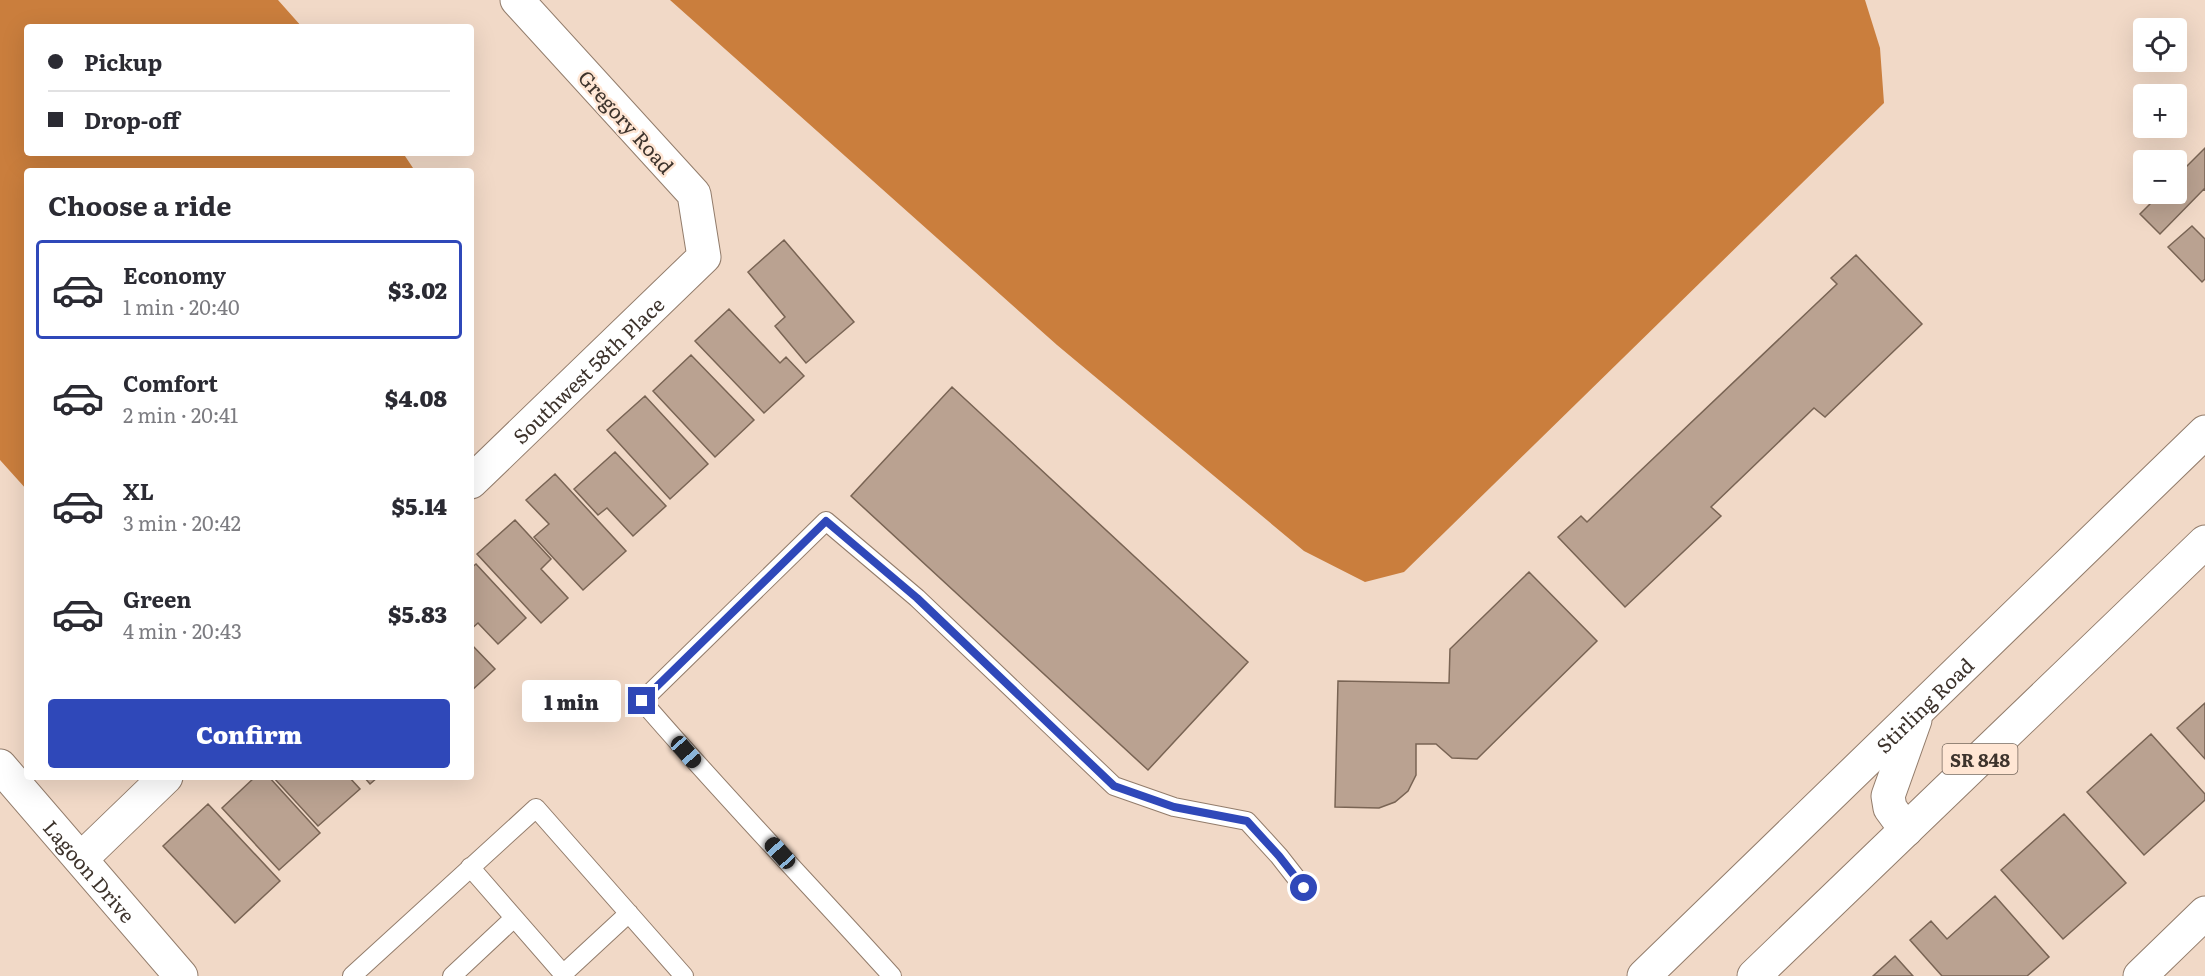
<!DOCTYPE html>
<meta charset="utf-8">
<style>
:root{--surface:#fff;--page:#f7f7f7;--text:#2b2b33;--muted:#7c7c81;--line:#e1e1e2;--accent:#2f48b9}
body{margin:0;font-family:Literata,serif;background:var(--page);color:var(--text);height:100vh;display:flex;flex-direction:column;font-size:22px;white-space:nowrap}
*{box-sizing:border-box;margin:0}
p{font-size:20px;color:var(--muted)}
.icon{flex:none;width:33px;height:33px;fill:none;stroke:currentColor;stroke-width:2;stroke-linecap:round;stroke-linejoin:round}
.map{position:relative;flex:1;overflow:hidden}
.sheet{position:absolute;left:24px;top:168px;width:450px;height:612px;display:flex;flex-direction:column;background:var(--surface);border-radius:6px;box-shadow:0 6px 24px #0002}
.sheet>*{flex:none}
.banner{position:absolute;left:24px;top:24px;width:450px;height:132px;border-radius:6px;box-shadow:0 6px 24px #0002;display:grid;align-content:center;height:132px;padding:0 24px;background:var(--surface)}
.tools{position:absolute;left:2133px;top:18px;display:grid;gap:12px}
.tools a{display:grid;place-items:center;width:54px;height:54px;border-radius:6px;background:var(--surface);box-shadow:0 6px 24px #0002;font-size:30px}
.end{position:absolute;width:27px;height:27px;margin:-14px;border:8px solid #2f48b9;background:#fff;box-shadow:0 0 0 3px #fff}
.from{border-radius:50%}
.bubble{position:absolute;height:42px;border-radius:6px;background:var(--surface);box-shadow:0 6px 24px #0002;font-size:20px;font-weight:800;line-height:42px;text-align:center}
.car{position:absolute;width:18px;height:36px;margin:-18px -9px;border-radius:8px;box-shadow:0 0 4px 2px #0007;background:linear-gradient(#222 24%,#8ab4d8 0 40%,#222 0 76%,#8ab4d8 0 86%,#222 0)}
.banner b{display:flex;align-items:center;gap:21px;height:57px;font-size:22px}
.banner b+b{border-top:2px solid var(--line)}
.banner i{width:15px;height:15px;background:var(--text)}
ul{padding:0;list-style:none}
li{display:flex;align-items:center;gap:18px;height:99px;margin:0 12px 9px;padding:0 12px;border:3px solid transparent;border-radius:6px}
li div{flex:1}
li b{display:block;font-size:22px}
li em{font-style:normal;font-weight:800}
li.active{border-color:var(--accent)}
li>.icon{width:54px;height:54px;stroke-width:1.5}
h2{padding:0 24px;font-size:27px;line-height:72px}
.cta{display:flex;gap:12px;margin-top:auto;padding:12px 24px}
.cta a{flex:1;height:69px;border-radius:6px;background:var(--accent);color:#fff;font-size:24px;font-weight:800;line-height:69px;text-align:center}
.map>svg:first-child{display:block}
.water{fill:#ca7e3d}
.building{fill:#baa291;stroke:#796454;stroke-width:1.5}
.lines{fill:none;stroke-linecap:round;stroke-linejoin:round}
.service-casing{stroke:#927c6b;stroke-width:20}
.minor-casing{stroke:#927c6b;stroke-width:35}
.primary-casing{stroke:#927c6b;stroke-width:35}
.service{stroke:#fff;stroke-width:18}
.minor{stroke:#fff;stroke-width:33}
.primary{stroke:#fff;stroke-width:33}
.route{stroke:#2f48b9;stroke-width:8}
.labels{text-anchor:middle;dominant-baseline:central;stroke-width:5;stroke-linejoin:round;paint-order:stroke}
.shield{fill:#ffe6d4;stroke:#77695e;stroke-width:1.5}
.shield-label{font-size:18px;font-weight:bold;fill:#3d332c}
.street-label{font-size:20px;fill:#3d332c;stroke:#ffe6d4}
</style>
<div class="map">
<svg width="2205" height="976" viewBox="0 0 2205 976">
<rect width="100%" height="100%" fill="#f1d9c7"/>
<path class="water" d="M0 0H278L302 27H27V153H403L415 171H27V490L0 460Z
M670 0H1865L1880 48 1884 103 1404 572 1365 582 1304 551 1057 345Z"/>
<path class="building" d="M2205 148V190L2204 189 2160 234 2140 214 2160 194H2176V177Z
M2192 226 2205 239V279L2202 282 2168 247Z
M784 240 854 322 806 363 775 326 785 317 748 272Z
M1856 255 1922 324 1825 417 1814 408 1711 507 1721 516 1625 607 1558 537 1581 516 1587 522 1638 473 1837 284 1831 278Z
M729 309 780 363 786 357 804 376 764 413 695 341Z
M691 355 754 420 715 457 653 391Z
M952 387 1248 662 1148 770 851 496Z
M645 396 708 464 670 499 607 430Z
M615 452 666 506 633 536 607 508 598 515 574 489Z
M555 474 626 551 583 590 534 537 549 524 526 500Z
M515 520 551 559 541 569 568 598 541 623 477 554Z
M476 564 526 618 498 644 478 623 471 629V568Z
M1529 572 1597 641 1477 759 1452 758 1436 744H1416V775L1408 791 1395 802 1379 808 1335 807 1338 681 1449 683 1450 649Z
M471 644 495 669 471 691Z
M2205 703V759L2177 728Z
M2151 734 2205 794V800L2144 855 2087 792Z
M255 777H269L320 833 279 870 222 808Z
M273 777H349L360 789 318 826Z
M364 777H378L370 784Z
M208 804 280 881 235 923 163 846Z
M2064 814 2126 883 2063 939 2001 870Z
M1995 896 2049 957 2027 976H1942L1910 940 1931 921 1947 939Z
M1895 956 1913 976H1873Z"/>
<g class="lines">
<defs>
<path id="service" d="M470 867 565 976
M563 974 629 913
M352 976 536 808 684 976
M452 976 514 918
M892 976C809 884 723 795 642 701L826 521 917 598 1114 786 1174 807 1247 821 1279 856 1304 888"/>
<g id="minor">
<path id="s1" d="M471 482 704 257 694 194 517 0"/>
<path id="s2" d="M0 766 181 976"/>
<path d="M82 858 166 777"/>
<path d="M2140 976 2205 913"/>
</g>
<g id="primary">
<path d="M1906 830 1890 808 1888 796 1915 720"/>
<path id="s3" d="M1644 976 2205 432"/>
<path d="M1754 976 2205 542"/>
</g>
</defs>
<use href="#service" class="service-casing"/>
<use href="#minor" class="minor-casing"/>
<use href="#primary" class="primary-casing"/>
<use href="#service" class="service"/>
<use href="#minor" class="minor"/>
<use href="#primary" class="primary"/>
</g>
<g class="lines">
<path class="route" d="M642 701 826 521 917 598 1114 786 1174 807 1247 821 1279 856 1304 888"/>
</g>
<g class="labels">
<rect class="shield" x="1942.5" y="744" width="75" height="30" rx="4.5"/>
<g class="shield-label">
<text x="1980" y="759">SR 848</text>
</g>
<g class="street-label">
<text transform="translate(627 121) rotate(48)">Gregory Road</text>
<text stroke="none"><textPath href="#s1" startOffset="162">Southwest 58th Place</textPath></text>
<text stroke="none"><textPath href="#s3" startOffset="390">Stirling Road</textPath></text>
<text stroke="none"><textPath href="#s2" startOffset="138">Lagoon Drive</textPath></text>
</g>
</g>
</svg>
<div class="tools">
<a><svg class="icon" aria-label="locate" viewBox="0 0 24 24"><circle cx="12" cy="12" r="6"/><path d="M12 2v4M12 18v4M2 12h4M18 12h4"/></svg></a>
<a>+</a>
<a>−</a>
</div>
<i class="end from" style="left:1304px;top:888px"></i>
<i class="end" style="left:642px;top:701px"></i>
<div class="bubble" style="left:522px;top:680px;width:99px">1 min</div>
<i class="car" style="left:686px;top:752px;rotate:139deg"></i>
<i class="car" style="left:780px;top:853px;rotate:318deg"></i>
<div class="banner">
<b><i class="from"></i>Pickup</b>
<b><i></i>Drop-off</b>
</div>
<section class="sheet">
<h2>Choose a ride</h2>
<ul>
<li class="active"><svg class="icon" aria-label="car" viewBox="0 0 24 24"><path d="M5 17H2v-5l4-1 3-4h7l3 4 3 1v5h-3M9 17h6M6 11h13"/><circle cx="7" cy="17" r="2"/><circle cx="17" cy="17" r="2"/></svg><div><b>Economy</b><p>1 min · 20:40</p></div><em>$3.02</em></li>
<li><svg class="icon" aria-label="car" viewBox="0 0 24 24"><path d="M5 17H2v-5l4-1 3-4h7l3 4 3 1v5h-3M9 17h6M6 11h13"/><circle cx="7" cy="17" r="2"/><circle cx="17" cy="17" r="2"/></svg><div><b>Comfort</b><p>2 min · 20:41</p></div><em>$4.08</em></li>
<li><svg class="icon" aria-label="car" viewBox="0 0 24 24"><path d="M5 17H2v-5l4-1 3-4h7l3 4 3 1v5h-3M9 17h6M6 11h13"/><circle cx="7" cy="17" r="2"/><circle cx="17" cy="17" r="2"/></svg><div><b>XL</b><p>3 min · 20:42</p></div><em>$5.14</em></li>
<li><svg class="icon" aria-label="car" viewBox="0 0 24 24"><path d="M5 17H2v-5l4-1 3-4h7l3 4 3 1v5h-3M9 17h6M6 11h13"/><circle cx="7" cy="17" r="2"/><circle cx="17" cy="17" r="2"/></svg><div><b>Green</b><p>4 min · 20:43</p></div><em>$5.83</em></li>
</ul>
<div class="cta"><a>Confirm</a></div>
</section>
</div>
